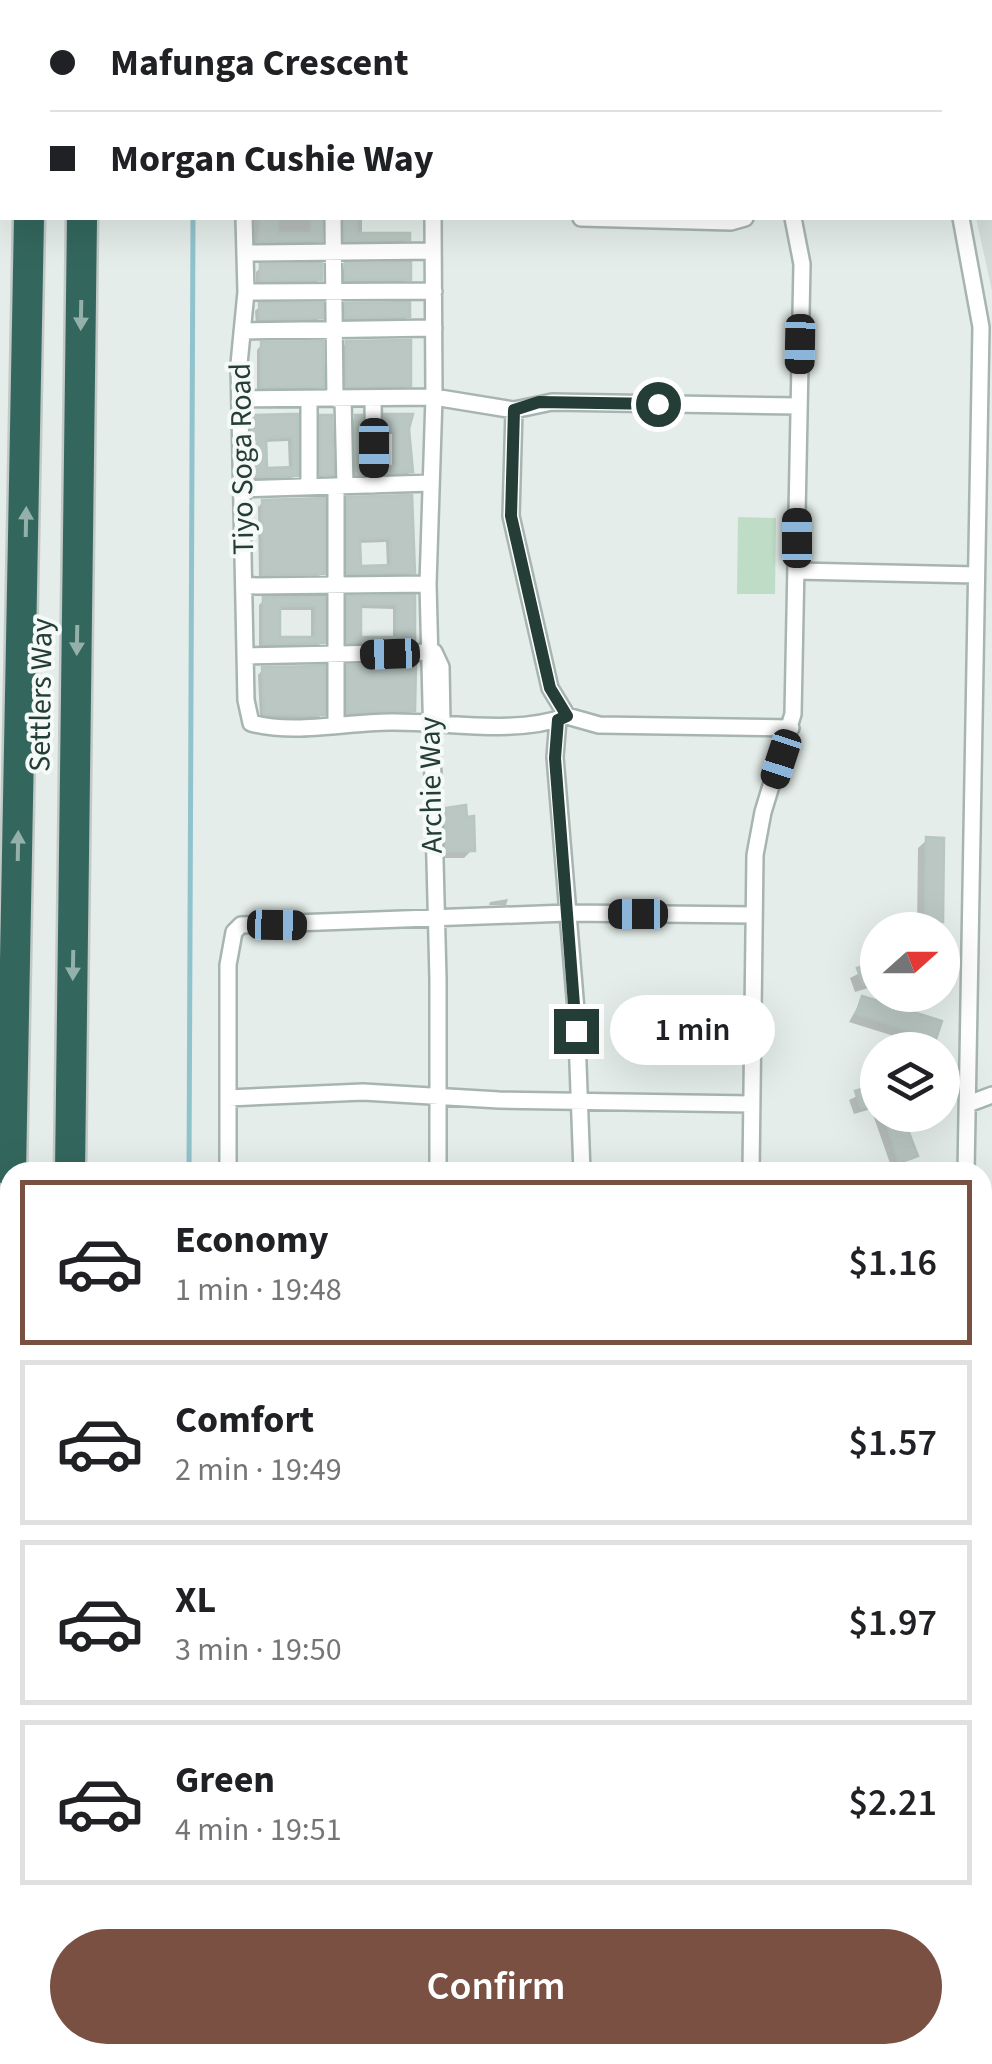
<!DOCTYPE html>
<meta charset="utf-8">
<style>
:root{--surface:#fff;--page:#f6f6f6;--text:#202124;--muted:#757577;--line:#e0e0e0;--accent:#7a5043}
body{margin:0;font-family:"Source Sans 3",sans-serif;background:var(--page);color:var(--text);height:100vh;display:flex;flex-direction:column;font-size:38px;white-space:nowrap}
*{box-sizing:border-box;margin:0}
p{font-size:32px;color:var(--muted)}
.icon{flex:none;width:55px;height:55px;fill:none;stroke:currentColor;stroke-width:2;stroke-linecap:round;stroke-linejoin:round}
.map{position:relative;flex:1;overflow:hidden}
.side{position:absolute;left:0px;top:1162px;width:992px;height:902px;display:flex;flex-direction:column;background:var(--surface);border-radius:30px 30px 0 0;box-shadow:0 10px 40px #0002}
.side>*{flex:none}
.banner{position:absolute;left:0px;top:0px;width:992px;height:220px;box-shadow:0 10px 40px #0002;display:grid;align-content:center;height:220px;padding:0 50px;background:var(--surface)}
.needle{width:65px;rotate:69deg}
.buttons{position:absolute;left:860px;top:912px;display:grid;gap:20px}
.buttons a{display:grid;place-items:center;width:100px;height:100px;border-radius:50%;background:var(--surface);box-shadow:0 10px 40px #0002;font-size:50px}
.end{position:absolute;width:45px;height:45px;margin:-22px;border:12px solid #253d37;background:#fff;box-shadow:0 0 0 5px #fff}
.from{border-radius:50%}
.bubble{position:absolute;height:70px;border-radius:35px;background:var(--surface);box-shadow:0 10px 40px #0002;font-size:32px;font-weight:600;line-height:70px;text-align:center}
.car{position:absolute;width:30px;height:60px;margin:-30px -15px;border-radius:12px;box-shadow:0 0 8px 2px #0007;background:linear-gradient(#222 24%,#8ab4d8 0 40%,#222 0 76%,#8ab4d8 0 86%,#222 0)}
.banner b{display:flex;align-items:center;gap:35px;height:95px;font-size:38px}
.banner b+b{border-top:2px solid var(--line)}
.banner i{width:25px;height:25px;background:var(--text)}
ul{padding:18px 0 0;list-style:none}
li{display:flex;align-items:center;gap:30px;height:165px;margin:0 20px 15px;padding:0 30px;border:5px solid var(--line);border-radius:0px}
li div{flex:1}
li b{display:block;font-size:38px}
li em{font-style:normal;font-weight:600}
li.selected{border-color:var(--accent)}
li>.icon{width:90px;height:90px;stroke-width:1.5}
.button{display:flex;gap:20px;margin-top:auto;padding:20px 50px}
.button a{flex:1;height:115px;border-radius:60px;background:var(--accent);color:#fff;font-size:40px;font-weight:600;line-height:115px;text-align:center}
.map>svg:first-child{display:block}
.built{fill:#d2dcd8}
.green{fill:#bfdcc7}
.shadow{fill:#0003;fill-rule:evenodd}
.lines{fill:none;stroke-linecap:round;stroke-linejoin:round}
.stream{stroke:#91c3cd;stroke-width:5}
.building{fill:#bac7c2;stroke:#b7c6c0;stroke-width:2.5;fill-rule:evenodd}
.minor-casing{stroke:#a7b5b0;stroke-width:20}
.motorway-casing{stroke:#c2c9c7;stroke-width:35}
.minor{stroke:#fff;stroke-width:15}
.motorway{stroke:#33675d;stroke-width:30}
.oneway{fill:#94b0aa}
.route{stroke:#253d37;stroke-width:12}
.labels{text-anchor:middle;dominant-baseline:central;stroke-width:8;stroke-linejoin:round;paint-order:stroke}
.street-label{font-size:30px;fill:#253d37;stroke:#f5f9f7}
</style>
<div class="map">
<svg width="992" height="2064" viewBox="0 0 992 2064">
<rect width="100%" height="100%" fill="#e4ede9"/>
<path class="built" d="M990 117 992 118V291L976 218H990Z"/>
<path class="green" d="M738 517 776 518 775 594H737Z"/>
<path class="shadow" d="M253 0H317L253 2Z
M253 218H320V240L313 246 253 247Z
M335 218H362V236L408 239 402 245 339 246Z
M346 266 409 279 403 284H341V271Z
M261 267 320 279 315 284 256 285V272Z
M346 305 408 316 403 321 341 322V310Z
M260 306 320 317 315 323 256 324 255 311Z
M347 343 409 385 404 390 342 391 341 348Z
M262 344 321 386 316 391 257 392V350Z
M385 416 407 428 410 472 405 476 388 477 384 470 392 468V434H380V421Z
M295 417V475L290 480 249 481 247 423 253 418ZM288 441 289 470H264L263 442Z
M321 417 331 474 316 479V422Z
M356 417 360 473 352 478 350 422Z
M410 497 412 572 407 577 343 578V505L348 499ZM386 542 387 567 359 568 358 543Z
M263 502 322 573 317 578 259 579 258 507Z
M412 598V639H393V609L359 608V640H391L387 644 407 645 343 647V604L348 599Z
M322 599V642L317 647 259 648V605L264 600ZM277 610H311V639H278Z
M348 668 413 710 407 715 343 717V673Z
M263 669 322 714 317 719 260 718 258 675Z
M446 810 472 850 464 858H439L438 818Z
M927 840 941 921 932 929H917L918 848Z
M508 899 506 905H489L490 902Z
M878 964V985L855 992 850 978Z
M862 999 934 1038 926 1046 849 1022Z
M878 1086V1115H900L915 1156 892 1169 871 1109 854 1114 849 1100Z
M992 1702V1782L989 1775 982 1774V1708Z
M982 1914 992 1960V2036H982Z"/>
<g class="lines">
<path class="stream" d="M193 2V0
M189 1172 193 218
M541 2055 551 2064"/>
</g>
<path class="building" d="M261 218H278V233H311V218H322V241L258 242Z
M344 218H357V233H410V240L344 241Z
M411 262V280H345V263Z
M322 263V280L260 281V264Z
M410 302V317L345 318V303Z
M259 303H323V318L260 319Z
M411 340V386L346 387V341Z
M323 341 324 387 261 388V342Z
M291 414H298V476L253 477 252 415ZM292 437 293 467 267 468 266 438Z
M384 414H413L409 429 413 472 385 473V466H396V430H385Z
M320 415H332L334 475H320Z
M355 415H362L363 474H356Z
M412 495 415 573 347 574V497ZM390 538 391 565 361 566 360 539Z
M325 498V574L263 575 262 500Z
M415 595V641L347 643V596ZM361 604H397V637H361Z
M325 596V643L263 644V597ZM280 606H316L315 637H280Z
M416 664 415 711 347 713V665Z
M325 666V715L264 714 262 667Z
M466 805 467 817 474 816 475 851H446L445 808Z
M926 837 944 838 943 922H925Z
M878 961V981L863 985 857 968Z
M862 996 942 1021 936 1039 856 1014Z
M878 1083V1103L861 1108 855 1091Z
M903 1117 918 1156 899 1163 886 1123Z"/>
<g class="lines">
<defs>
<path id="minor" d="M243 0V2
M330 0V2
M428 0V2
M915 0 916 2
M570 2V0
M747 2V0
M244 218 246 292 239 364 246 700 251 723C295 735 345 722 390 722 446 721 514 736 567 716
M333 218 335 399
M433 218 434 397 428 584 438 979V1172
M581 218 731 222 745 218
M961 218 981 327 966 1172
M245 253 433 251
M246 292 434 291
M242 331 434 328
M240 399 434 397 514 410
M309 399V487
M343 399 345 486
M373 399 374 485
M336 486V724
M241 489 431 483
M797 571 976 575
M244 586 428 584
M246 656 434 652 441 667 442 723
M558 720 555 757 576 1010 582 1172
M791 728 599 725 567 716 550 688 511 516 514 410 552 402 799 406
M228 1098 363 1092 499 1100 752 1104
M968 1104 992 1095
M228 1172V965L234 932 241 925 567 913 754 915
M751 1172 755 855 763 812 793 714 802 264 793 218
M982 1384 992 1383
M982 1517 992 1514
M982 1664 992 1661
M982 1791 992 1794
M982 1845 992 1842
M982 1871 992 1893
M982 2047 992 2045
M590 2055 599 2064
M920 2064 944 2055"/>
<path id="motorway" d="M31 2V0
M84 2V0
M11 1172 29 218
M70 1172 82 218
M125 2055 126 2064
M2 2064 10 1234
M54 2064V2055"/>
</defs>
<use href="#minor" class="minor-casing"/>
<use href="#motorway" class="motorway-casing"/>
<use href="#minor" class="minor"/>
<use href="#motorway" class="motorway"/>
</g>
<defs><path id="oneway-solid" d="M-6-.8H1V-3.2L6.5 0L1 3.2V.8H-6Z" transform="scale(2.5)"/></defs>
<g class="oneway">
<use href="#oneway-solid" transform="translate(81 315) rotate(91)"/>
<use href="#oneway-solid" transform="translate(26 522) rotate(-89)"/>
<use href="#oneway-solid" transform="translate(77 640) rotate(91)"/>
<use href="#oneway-solid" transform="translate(18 846) rotate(-89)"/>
<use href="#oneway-solid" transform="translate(73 965) rotate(91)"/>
</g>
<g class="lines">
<path class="route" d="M576 1031 555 758 558 720 567 716 550 688 511 516 514 410 539 402 658 404"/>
</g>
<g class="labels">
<g class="street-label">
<text transform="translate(242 459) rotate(-91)">Tiyo Soga Road</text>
<text transform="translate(41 695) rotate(-89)">Settlers Way</text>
<text transform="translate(431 785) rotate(-91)">Archie Way</text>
</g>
</g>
</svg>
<div class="buttons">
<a><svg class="needle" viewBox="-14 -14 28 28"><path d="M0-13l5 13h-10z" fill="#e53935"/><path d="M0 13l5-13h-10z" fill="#757577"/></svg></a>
<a><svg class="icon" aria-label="layers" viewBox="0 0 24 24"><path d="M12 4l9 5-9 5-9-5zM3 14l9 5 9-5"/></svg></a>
</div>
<i class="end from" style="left:658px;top:404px"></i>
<i class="end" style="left:576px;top:1031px"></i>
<div class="bubble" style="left:610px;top:995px;width:165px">1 min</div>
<i class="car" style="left:800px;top:344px;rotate:181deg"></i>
<i class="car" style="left:374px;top:448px;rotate:180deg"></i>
<i class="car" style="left:797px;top:538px;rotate:0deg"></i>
<i class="car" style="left:390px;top:654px;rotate:268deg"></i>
<i class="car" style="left:781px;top:759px;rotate:198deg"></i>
<i class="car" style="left:638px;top:914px;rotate:270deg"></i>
<i class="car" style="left:277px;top:925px;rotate:91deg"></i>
<div class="banner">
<b><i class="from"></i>Mafunga Crescent</b>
<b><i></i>Morgan Cushie Way</b>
</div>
<section class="side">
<ul>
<li class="selected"><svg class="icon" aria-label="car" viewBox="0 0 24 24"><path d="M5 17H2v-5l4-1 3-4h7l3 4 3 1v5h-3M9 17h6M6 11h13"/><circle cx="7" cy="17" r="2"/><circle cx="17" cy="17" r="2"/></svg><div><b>Economy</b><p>1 min · 19:48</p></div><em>$1.16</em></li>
<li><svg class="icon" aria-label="car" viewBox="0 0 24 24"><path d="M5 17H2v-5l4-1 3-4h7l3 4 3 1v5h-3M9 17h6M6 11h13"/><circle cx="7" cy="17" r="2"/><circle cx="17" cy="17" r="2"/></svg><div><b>Comfort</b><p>2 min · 19:49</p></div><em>$1.57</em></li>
<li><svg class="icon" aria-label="car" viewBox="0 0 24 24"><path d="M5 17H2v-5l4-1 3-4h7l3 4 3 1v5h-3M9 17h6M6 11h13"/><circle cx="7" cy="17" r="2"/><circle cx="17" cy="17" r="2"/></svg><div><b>XL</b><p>3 min · 19:50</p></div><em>$1.97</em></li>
<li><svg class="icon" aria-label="car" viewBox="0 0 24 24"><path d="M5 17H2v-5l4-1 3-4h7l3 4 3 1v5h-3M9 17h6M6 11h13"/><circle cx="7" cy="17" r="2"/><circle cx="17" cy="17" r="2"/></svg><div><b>Green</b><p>4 min · 19:51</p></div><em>$2.21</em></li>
</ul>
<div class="button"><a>Confirm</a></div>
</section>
</div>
